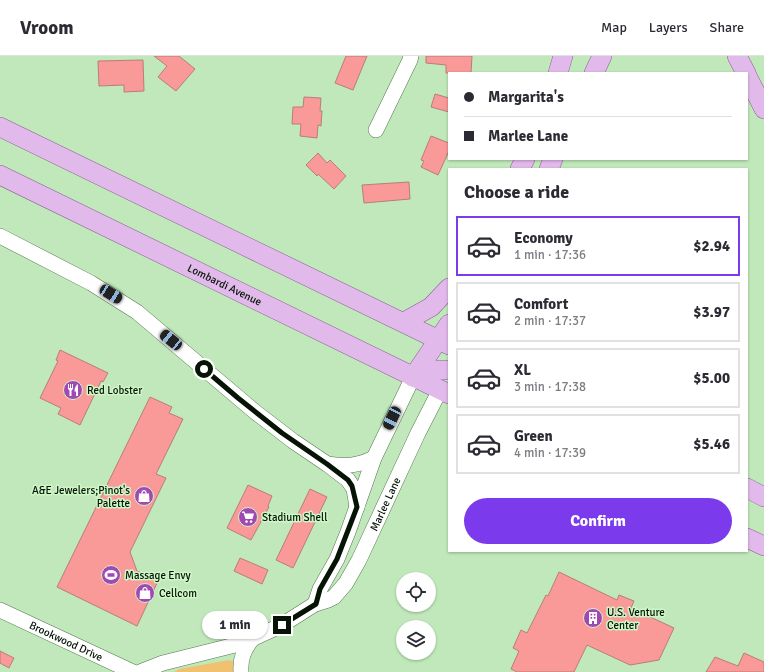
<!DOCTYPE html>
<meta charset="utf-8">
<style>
:root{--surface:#fff;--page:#f7f7f7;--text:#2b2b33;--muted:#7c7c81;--line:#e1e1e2;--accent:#7c3aed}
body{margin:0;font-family:Signika,sans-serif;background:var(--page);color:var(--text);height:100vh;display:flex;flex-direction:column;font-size:15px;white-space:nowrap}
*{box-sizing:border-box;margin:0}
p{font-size:13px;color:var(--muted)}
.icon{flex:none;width:22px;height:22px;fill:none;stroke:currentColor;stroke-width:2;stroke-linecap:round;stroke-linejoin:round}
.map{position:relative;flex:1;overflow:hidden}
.sheet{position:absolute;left:448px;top:112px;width:300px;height:384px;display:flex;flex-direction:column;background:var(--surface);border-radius:0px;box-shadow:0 1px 3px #0004}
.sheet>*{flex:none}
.guide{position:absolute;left:448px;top:16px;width:300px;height:88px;border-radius:0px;box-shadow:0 1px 3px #0004;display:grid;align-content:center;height:88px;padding:0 16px;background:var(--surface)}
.fabs{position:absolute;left:396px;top:516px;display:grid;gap:8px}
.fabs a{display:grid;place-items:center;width:40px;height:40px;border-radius:50%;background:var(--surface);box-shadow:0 1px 3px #0004;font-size:20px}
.end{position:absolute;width:18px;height:18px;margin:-9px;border:5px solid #061405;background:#fff;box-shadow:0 0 0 2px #fff}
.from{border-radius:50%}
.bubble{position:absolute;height:28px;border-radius:14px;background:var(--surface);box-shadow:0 1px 3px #0004;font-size:13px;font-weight:800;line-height:28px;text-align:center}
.car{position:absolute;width:12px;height:24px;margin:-12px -6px;border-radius:5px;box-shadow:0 0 3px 1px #0007;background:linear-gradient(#222 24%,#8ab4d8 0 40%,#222 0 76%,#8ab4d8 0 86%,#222 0)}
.guide b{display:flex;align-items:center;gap:14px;height:38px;font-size:15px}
.guide b+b{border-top:1px solid var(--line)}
.guide i{width:10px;height:10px;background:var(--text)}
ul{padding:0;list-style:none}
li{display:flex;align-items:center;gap:12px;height:60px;margin:0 8px 6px;padding:0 8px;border:2px solid var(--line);border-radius:0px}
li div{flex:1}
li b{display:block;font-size:15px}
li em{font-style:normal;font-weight:800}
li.on{border-color:var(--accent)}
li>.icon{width:36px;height:36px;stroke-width:1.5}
h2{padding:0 16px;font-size:18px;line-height:48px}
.primary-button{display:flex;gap:8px;margin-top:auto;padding:8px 16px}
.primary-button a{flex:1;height:46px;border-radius:24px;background:var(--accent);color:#fff;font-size:16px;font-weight:800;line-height:46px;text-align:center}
header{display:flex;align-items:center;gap:24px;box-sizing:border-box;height:56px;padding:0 20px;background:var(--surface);border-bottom:1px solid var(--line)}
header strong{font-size:19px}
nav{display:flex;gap:22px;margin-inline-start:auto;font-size:14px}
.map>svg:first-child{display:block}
.green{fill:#efc170}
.building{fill:#f99998;stroke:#b87d7c}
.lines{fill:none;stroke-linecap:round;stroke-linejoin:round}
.minor-casing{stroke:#54774e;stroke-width:16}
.major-casing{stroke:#896191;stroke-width:20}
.minor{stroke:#fff;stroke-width:15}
.major{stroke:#e2b9eb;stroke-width:19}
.route{stroke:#061405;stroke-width:5}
.labels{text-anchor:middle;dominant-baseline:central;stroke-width:3;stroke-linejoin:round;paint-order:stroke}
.street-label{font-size:11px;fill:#061405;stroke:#cef6c7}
.poi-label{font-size:11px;fill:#061405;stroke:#cef6c7;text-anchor:start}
</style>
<header>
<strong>Vroom</strong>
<nav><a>Map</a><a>Layers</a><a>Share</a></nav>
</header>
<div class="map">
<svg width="764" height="616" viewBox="0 0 764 616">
<rect width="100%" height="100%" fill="#c1e8ba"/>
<path class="green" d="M229 604 234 606 235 616H174L179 613Z"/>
<path class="building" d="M154 0H179L195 13 176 35 158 21 167 10Z
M346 0H367L353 34 335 27Z
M426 0H472L471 17H446V9L426 7Z
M143 4 144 35 124 36V29L99 30 98 5Z
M435 38 449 42V56L431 51Z
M304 41 321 42 320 55H322L321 70 318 69 317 82 300 80 301 68H292L293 51H303Z
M431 80 449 87V95L438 119 421 111 424 105 421 104Z
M318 97 327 107 330 104 346 120 334 133 318 118 317 120 306 109Z
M409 126 410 143 364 147 362 129Z
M60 294 108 317 103 326 101 325 80 369 58 358 61 352 40 342 58 305 56 304Z
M150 341 172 351 169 357 183 363 156 418 166 422 130 496 137 515 158 525 137 570 57 531Z
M248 429 272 440 268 450 269 451 251 484 227 472Z
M310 433 327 441 293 512 276 504Z
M240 502 268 514 262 528 234 515Z
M559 516 617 544 619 539 634 545 631 552 674 572 659 604 630 609 587 589 574 616H517L511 613 519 595 513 592 521 574 527 577 546 539 548 540Z
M0 595 14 602 9 612 0 607Z
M744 597 764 606V616H706L715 601 738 610Z"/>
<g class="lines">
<defs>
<g id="minor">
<path d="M376 74 410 4 411 0"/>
<path d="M0 180 91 227 137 256 254 355 293 385 327 408 348 424 354 433 357 451"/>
<path d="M327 408C344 411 358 410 374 402"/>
<path d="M315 548 320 533 337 503 348 476 374 402 413 321"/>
<path id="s1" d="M0 554 133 616"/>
<path id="s2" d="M140 616 163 607 235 589 252 583 282 569 315 548 328 544 334 541 346 527 359 504 418 377 440 334"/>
<path d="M241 616C240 602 244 594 252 583"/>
</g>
<g id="major">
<path d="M737 0 746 17"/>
<path d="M558 17 563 0"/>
<path d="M594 17 602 0"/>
<path d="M747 20 764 53"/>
<path d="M0 71 449 289"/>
<path d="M520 113 525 103"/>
<path d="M549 113 553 103"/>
<path id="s3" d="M0 119 449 338"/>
<path d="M404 266 431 251 449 232"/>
<path d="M413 321 449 268"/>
<path d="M413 321 431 314H449"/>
<path d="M747 432 764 441"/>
<path d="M747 482 764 490"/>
</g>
</defs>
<use href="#minor" class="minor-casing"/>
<use href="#major" class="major-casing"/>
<use href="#minor" class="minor"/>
<use href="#major" class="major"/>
</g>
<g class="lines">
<path class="route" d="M204 313 238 342 282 377 327 408 348 424 352 430 357 451 337 503 320 533 316 548 282 569"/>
</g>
<defs>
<symbol id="restaurant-disc" viewBox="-11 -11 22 22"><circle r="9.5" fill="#a248b4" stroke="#cef6c7"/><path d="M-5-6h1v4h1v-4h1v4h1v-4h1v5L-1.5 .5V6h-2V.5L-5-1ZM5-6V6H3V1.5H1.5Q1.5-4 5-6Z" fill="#fff"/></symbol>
<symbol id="shop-disc" viewBox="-11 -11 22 22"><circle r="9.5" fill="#a248b4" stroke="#cef6c7"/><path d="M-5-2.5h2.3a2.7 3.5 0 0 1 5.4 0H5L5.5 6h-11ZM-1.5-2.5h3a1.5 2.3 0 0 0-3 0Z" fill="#fff"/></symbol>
<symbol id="supermarket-disc" viewBox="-11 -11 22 22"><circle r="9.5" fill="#a248b4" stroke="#cef6c7"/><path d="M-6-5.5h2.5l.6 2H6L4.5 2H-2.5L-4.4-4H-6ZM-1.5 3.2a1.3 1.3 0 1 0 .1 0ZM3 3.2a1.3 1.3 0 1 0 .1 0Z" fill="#fff"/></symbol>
<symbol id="stadium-disc" viewBox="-11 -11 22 22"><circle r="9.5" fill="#a248b4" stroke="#cef6c7"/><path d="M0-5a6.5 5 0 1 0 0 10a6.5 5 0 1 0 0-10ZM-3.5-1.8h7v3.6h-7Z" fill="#fff"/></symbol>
<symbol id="building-disc" viewBox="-11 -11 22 22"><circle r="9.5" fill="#a248b4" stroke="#cef6c7"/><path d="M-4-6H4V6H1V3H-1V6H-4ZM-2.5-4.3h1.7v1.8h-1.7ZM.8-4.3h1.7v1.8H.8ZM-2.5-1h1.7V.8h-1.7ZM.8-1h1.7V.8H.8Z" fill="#fff"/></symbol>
</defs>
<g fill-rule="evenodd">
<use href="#restaurant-disc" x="62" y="323" width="22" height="22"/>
<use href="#shop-disc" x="133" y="429" width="22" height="22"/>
<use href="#supermarket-disc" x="237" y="450" width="22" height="22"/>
<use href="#stadium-disc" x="100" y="508" width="22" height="22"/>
<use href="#shop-disc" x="134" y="526" width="22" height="22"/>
<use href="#building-disc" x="582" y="551" width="22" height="22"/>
</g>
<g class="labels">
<g class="street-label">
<text stroke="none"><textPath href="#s3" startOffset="250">Lombardi Avenue</textPath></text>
<text stroke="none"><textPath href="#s2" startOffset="316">Marlee Lane</textPath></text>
<text stroke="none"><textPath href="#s1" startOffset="73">Brookwood Drive</textPath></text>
</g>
<g class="poi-label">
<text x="87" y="334">Red Lobster</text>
<text x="130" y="434" text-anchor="end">A&amp;E Jewelers;Pinot's<tspan x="130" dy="13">Palette</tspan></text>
<text x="262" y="461">Stadium Shell</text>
<text x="125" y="519">Massage Envy</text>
<text x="159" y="537">Cellcom</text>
<text x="607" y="556">U.S. Venture<tspan x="607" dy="13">Center</tspan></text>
</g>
</g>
</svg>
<div class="fabs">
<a><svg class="icon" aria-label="locate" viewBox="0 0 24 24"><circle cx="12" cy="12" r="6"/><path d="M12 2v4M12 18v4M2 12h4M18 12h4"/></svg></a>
<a><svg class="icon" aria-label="layers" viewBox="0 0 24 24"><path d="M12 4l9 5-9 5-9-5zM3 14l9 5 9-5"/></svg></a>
</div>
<i class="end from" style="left:204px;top:313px"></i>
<i class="end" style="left:282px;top:569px"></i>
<div class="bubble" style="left:202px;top:555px;width:66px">1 min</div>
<i class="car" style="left:111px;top:238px;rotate:122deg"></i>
<i class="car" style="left:171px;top:284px;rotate:309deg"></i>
<i class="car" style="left:392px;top:362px;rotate:206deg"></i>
<div class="guide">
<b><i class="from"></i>Margarita's</b>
<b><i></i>Marlee Lane</b>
</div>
<section class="sheet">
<h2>Choose a ride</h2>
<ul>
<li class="on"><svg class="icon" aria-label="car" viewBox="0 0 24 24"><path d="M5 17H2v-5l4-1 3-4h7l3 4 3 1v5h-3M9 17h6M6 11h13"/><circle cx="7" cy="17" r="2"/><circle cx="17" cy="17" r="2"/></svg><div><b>Economy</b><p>1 min · 17:36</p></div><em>$2.94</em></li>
<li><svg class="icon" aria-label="car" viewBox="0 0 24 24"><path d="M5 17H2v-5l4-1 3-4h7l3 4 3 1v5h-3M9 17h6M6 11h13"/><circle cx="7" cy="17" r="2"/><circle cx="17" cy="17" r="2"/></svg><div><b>Comfort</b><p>2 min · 17:37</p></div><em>$3.97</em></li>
<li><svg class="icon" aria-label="car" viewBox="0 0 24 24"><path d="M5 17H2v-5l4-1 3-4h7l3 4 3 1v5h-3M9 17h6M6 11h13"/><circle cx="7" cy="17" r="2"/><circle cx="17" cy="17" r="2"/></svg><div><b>XL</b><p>3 min · 17:38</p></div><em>$5.00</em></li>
<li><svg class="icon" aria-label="car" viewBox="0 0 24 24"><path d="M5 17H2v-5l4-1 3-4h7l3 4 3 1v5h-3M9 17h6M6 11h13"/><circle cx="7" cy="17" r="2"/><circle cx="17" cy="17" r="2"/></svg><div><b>Green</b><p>4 min · 17:39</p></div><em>$5.46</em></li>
</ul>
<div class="primary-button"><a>Confirm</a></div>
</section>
</div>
